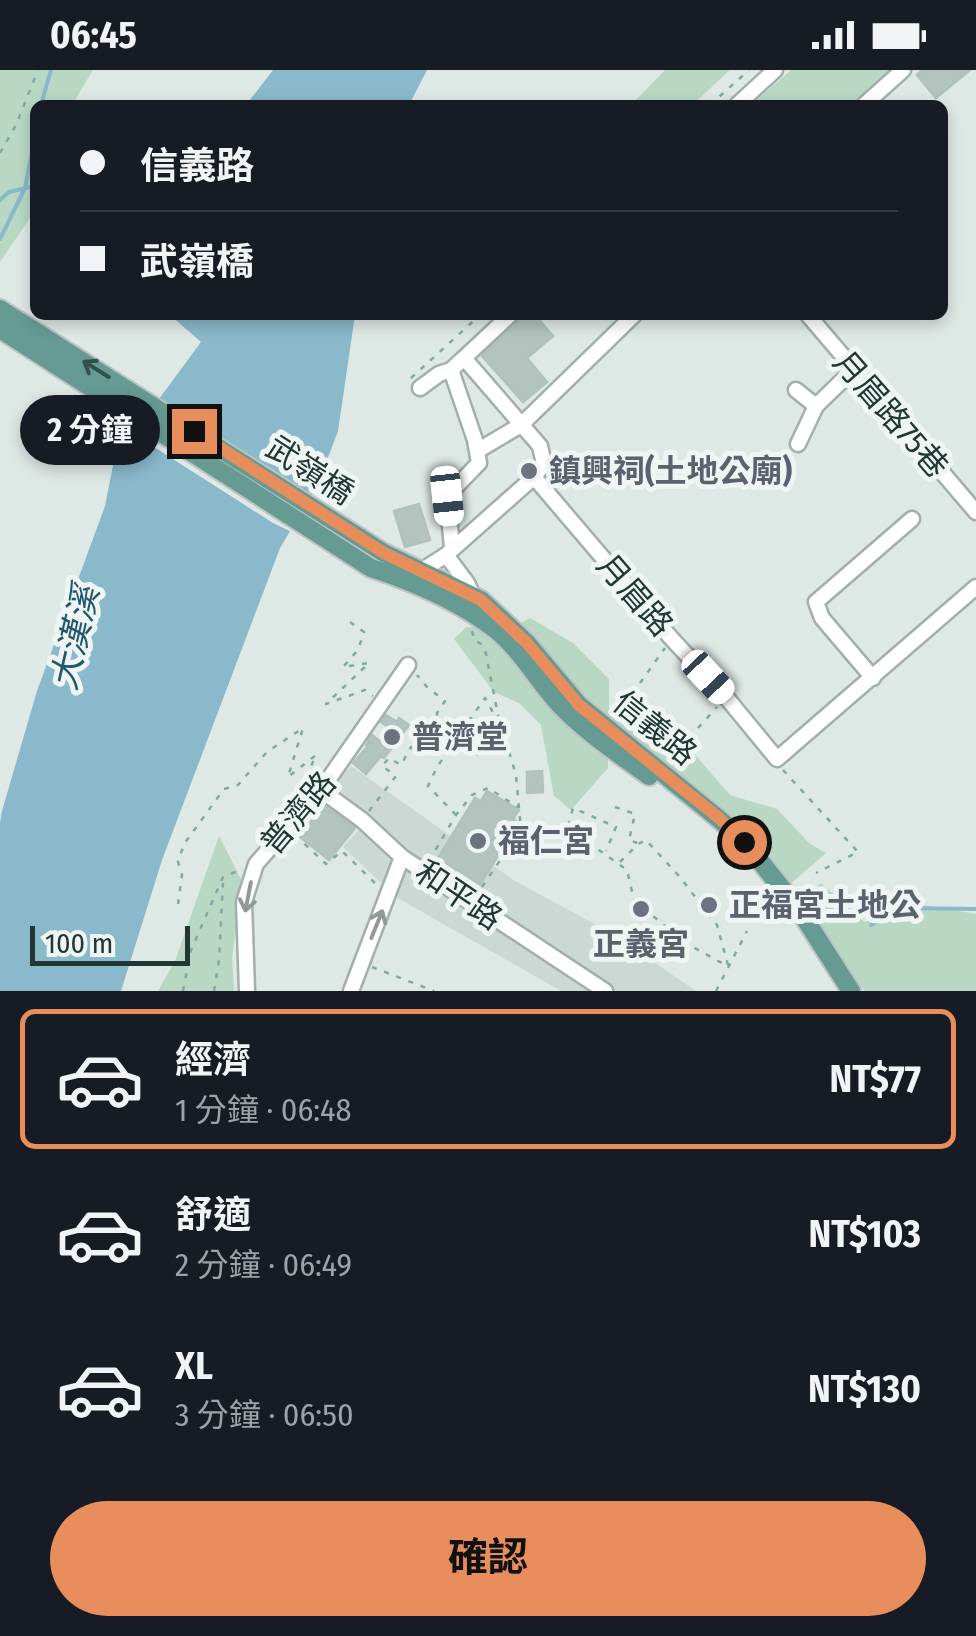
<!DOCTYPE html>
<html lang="zh-TW">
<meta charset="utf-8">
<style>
:root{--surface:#171b24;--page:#242831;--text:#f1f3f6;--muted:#9ea1a6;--line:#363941;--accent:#e88d5c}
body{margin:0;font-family:"Fira Sans Condensed","Noto Sans TC",sans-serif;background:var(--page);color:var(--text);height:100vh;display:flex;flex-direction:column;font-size:38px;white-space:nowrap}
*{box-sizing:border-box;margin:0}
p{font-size:32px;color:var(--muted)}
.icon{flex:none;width:55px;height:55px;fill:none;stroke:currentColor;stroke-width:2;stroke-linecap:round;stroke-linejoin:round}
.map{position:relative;height:921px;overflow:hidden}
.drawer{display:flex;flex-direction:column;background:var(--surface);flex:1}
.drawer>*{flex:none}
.guide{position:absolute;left:30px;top:30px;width:918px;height:220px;border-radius:15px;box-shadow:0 5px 15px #0003;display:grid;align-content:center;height:220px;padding:0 50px;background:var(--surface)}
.scale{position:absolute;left:30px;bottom:25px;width:160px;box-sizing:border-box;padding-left:10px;border:5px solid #213733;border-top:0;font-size:28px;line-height:35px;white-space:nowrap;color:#213733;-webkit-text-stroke:8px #eef5f2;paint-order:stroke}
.end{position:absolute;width:45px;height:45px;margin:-22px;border:12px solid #e88d5c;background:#111;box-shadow:0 0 0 5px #111}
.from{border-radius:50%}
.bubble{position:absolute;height:70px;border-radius:35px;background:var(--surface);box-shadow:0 5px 15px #0003;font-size:32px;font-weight:700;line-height:70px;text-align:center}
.car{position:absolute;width:30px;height:60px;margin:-30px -15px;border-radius:12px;box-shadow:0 0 8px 2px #0007;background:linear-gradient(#fff 24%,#345 0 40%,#fff 0 76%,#345 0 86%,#fff 0)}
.guide b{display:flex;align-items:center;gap:35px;height:95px;font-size:38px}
.guide b+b{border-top:2px solid var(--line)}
.guide i{width:25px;height:25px;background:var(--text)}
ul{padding:18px 0 0;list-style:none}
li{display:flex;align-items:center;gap:30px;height:140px;margin:0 20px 15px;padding:0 30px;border:5px solid transparent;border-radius:15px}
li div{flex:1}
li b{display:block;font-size:38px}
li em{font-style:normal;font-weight:700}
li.active{border-color:var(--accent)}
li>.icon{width:90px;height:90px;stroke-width:1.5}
.primary-button{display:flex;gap:20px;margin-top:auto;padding:20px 50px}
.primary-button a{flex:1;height:115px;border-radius:60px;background:var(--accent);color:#111;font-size:40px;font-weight:700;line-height:115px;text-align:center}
.status{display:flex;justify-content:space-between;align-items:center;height:70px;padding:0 50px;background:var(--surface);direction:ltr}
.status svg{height:28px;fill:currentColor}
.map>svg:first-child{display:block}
.built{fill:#ccd8d4}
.green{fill:#b8d8c4}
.water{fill:#89b9cb}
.pier{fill:#dee8e5}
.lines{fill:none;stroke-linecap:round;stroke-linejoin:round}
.stream{stroke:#89b9cb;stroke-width:4}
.building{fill:#b3c3be;stroke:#b1c1bc;stroke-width:2.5}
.minor-casing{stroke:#a2afac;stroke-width:19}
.major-casing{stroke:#bcc3c2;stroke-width:22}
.path{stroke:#80aaa1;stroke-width:2.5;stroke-dasharray:5 8;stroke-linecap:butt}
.minor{stroke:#fff;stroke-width:14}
.major{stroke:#659b93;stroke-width:18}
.oneway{stroke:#32504b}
.oneway2{stroke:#909b99}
.route{stroke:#e88d5c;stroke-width:12}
.worship-dot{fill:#6b7280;stroke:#eef5f2;stroke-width:4}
.labels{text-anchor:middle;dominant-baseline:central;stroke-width:10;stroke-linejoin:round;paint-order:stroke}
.street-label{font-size:32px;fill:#213733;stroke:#eef5f2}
.worship-label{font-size:32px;font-weight:bold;fill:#5b616d;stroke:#eef5f2;text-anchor:start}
.water-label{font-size:35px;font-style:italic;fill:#20586d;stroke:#eef5f2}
</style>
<div class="status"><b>06:45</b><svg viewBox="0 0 49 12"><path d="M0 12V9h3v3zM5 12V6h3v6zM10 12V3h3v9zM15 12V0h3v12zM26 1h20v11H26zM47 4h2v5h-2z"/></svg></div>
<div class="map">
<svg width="976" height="921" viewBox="0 0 976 921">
<rect width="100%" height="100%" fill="#dee8e5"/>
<path class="built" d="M351 696 515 811 615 865 696 921H561L396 827 343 777 368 750 329 719Z"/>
<path class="green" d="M0 0H93L72 35H35V135L30 148 0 192Z
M665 0H730L692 35H631Z
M791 0H891L852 35H751Z
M530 548 573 573 609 609V638L649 674 691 680 730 725 777 739 809 773 826 783 788 816 580 629 532 571 521 553Z
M466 557H480L608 684V698L571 740 554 726 541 655 519 633 494 622 454 569Z
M219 766 243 813 232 887 234 921H158L175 891Z
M821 813 865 852 918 834 976 844V921H864L803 826Z"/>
<path class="water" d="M273 0H427L409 35H246Z
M170 245H355L338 361 318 414 280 478 162 790 121 921H0V753L2 741 37 621 105 436 114 390 201 272Z"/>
<path class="pier" d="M152 330 313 432 294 463 273 453 129 361Z"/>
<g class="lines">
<path class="stream" d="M41 35 51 0
M0 130 9 122 35 116
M0 169 25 118 35 67
M871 855 899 838 976 839"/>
</g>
<path class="building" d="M922 0H970L936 28 917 5Z
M523 245H535L553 266 527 288 547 312 523 332 482 286Z
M419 434 430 470 405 477 394 441Z
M386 645 397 652 399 648 409 655 384 688 381 686 366 704 353 693 368 676 366 675 372 665 381 672 391 659 381 652Z
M542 701 543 722 527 723V702Z
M487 721 519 740 513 749 519 753 480 814 438 788 475 728 481 731Z
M324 735 355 758 329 790 299 766Z"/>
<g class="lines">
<defs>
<path id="minor" d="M737 35 775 0
M864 35 903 0
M510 245 464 288 540 376 544 394 534 407
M808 245 976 442
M420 318 439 304 451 300
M796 320 816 336
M798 374 816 336 853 300
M477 381 521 355 634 245
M452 477 447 426 479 393 475 370 451 300 464 288
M446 485 467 513 473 526
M415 505 446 485 534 407 671 568 726 627 777 689 976 517
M873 608 822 548 816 532 912 449
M321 720 362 750 402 787 605 921
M247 921 244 832 256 794 321 720 408 595
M351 921 402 787"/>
<path id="major" d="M0 239 384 483 481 530 527 573 579 635 719 749 744 771 800 841 851 921
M0 259 371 498C414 512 458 531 495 559 521 580 537 610 559 634 585 662 619 684 649 706"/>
</defs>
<use href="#minor" class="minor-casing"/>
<use href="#major" class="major-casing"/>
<path class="path" d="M710 35 749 0
M0 83 16 55 38 0
M411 308 480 245
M350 552 364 562 358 580 343 597 369 593 326 634 365 620 373 626
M472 561 474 570 483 575 486 584 498 645 516 705 521 760 477 824
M640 613 665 578
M698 658 717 637
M426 667 448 682
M476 685 486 675H507
M783 700 858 782 816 803
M615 737 635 744 629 770 637 773
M369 741 396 706 382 696 389 688 401 695 411 677 415 682 437 649V643L445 631 427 617 417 605
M456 745 428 716 437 697 485 628C492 638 494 649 502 657
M568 756 573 738 616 757 606 781
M523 761 540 771 550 759 568 758 627 800 634 830 684 872 729 897
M295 765 326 794 342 781 377 815
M429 791 456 745 472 725 488 718 518 737
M620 792 638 774 646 770 679 806 717 855 728 895
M178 834 182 805 178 792 184 774 224 719 238 715 267 682 303 658 288 707 316 685 309 701 314 705
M372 897 434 921
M183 921 191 880 223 807 243 799
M214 921 219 890 223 813
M716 921 747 861"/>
<use href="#minor" class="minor"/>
<use href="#major" class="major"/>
</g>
<defs><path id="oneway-shaft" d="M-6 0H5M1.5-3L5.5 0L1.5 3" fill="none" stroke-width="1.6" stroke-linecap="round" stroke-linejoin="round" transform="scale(2.5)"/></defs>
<use class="oneway" href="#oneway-shaft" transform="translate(96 299) rotate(-148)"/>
<g class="oneway2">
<use href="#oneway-shaft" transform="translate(248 827) rotate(101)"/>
<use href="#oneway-shaft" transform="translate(377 854) rotate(-68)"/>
</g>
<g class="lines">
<path class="route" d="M194 361 384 483 481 530 527 573 579 635 719 748 744 772"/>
</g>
<g class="worship-dot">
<circle cx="529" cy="401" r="10"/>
<circle cx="392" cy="667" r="10"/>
<circle cx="478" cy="771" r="10"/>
<circle cx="709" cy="835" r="10"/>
<circle cx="641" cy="839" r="10"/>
</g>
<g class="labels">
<g class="street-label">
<text transform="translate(891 344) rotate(49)">月眉路75巷</text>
<text transform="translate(310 400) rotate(33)">武嶺橋</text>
<text transform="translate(635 525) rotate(49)">月眉路</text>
<text transform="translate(655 658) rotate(39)">信義路</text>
<text transform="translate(298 743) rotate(-50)">普濟路</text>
<text transform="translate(459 825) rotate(34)">和平路</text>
</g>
<g class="worship-label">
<text x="549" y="401">鎮興祠(土地公廟)</text>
<text x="412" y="667">普濟堂</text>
<text x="498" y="771">福仁宮</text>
<text x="729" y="835">正福宮土地公</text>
<text x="641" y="874" text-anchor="middle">正義宮</text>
</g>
<g class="water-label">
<text transform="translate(75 568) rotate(-77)">大漢溪</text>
</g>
</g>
</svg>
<div class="scale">100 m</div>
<i class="end from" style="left:744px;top:772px"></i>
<i class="end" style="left:194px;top:361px"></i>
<div class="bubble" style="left:20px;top:325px;width:140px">2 分鐘</div>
<i class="car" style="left:447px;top:426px;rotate:174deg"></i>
<i class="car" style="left:708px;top:607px;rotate:137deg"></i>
<div class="guide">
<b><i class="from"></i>信義路</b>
<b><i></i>武嶺橋</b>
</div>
</div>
<section class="drawer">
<ul>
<li class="active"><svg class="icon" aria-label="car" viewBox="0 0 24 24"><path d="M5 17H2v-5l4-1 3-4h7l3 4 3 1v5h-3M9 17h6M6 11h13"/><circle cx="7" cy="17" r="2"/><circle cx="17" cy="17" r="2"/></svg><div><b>經濟</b><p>1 分鐘 · 06:48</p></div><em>NT$77</em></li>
<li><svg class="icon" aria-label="car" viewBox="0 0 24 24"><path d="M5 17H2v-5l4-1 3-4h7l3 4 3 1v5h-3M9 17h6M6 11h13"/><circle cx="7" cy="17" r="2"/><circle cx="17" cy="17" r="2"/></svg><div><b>舒適</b><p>2 分鐘 · 06:49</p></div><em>NT$103</em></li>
<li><svg class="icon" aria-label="car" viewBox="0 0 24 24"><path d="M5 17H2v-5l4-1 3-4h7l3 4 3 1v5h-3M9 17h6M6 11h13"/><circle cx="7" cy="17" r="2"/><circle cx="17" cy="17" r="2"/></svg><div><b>XL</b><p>3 分鐘 · 06:50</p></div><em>NT$130</em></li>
</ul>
<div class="primary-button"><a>確認</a></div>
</section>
